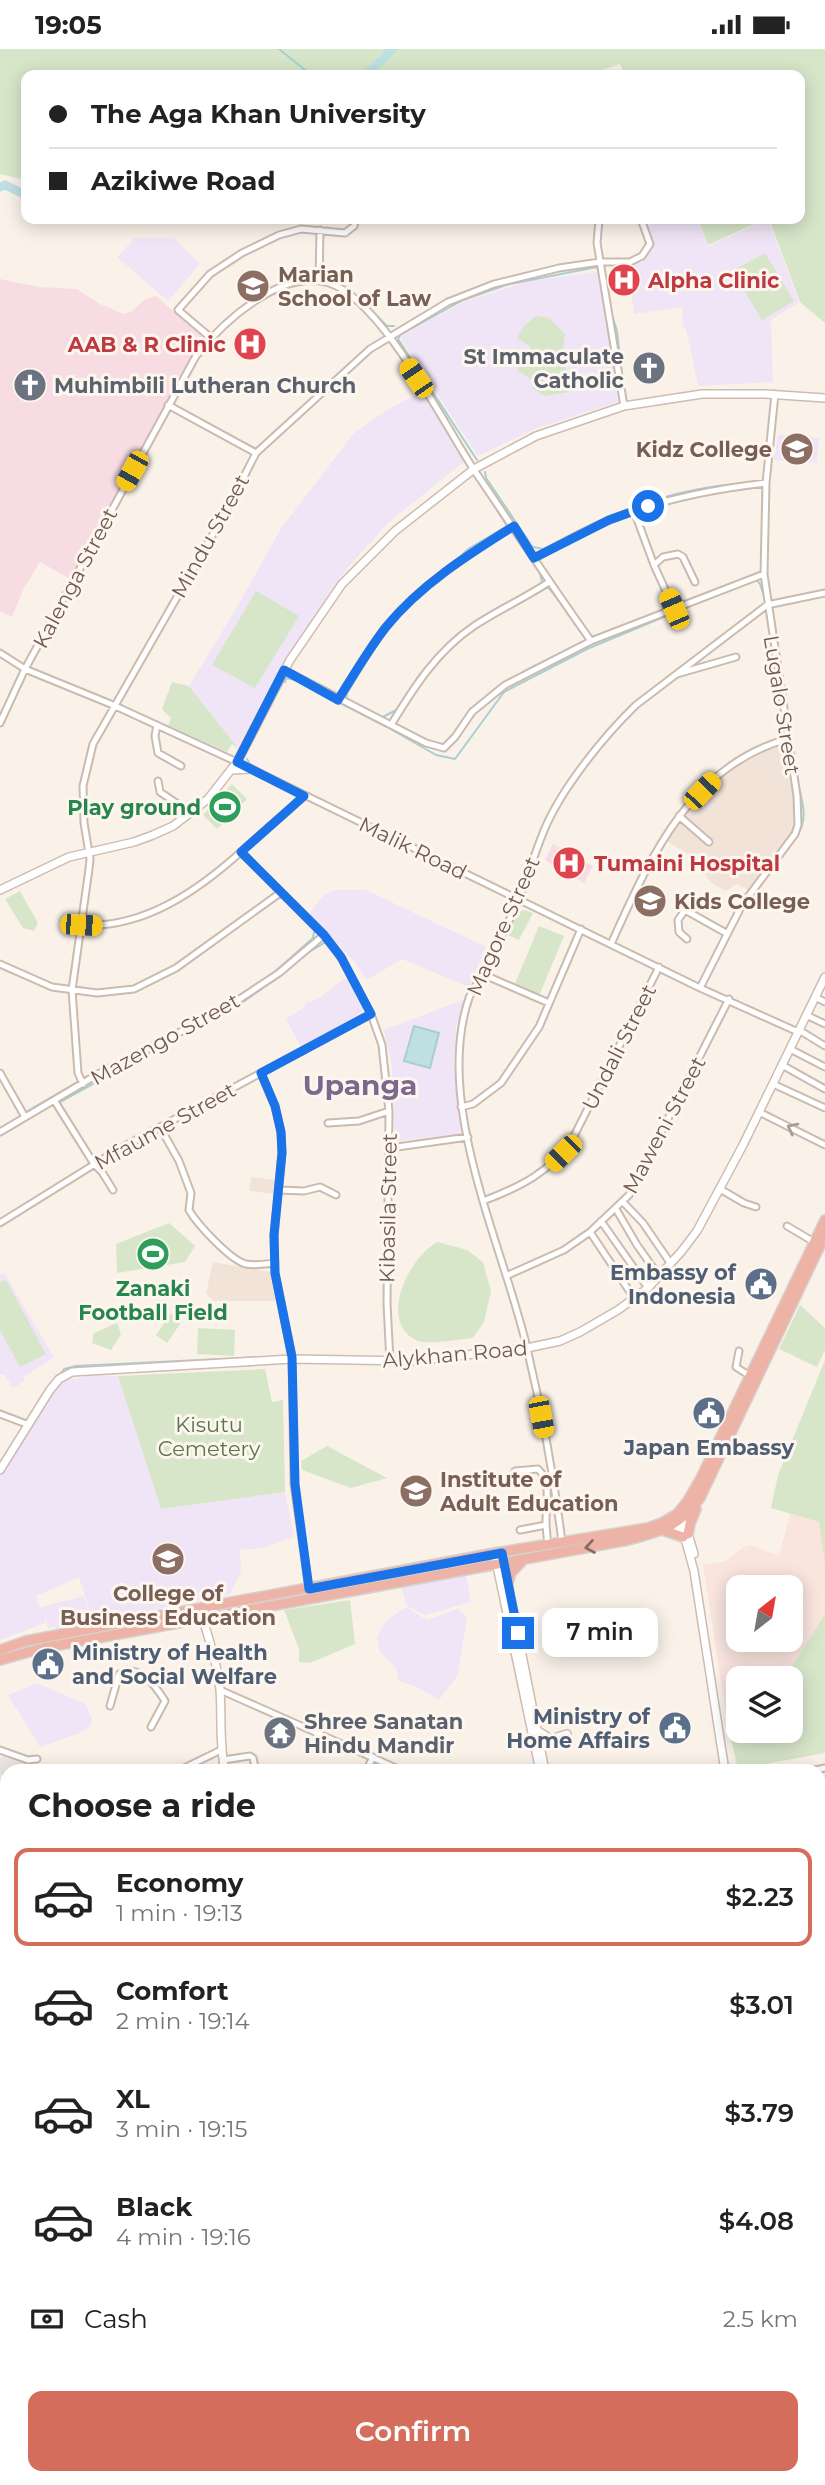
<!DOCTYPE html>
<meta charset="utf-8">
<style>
:root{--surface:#fff;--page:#f2f2f2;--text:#222;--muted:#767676;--line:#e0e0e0;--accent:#d56d5d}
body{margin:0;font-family:Montserrat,sans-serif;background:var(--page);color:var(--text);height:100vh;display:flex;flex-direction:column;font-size:26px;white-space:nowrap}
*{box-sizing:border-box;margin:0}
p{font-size:23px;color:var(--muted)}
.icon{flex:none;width:38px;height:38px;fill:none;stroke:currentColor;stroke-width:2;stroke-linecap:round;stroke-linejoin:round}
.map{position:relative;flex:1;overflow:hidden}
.side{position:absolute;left:0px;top:1715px;width:826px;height:721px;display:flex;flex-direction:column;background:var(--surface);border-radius:21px 21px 0 0;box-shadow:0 4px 18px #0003}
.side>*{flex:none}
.hud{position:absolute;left:21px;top:21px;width:784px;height:154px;border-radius:14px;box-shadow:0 4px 18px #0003;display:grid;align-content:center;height:154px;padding:0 28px;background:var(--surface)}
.needle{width:46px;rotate:31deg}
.buttons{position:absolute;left:726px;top:1526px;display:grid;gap:14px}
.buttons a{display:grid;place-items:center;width:77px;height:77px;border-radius:14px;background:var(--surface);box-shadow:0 4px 18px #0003;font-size:35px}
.end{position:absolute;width:32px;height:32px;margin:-16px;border:9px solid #1a73e8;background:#fff;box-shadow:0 0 0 4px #fff}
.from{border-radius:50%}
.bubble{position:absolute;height:49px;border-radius:14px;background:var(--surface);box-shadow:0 4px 18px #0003;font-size:23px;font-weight:600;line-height:49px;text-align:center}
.car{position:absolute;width:21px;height:42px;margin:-21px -10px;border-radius:9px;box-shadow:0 0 5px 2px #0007;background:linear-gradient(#f5c518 24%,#345 0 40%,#f5c518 0 76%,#345 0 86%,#f5c518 0)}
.hud b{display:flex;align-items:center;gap:24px;height:66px;font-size:26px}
.hud b+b{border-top:2px solid var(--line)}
.hud i{width:18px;height:18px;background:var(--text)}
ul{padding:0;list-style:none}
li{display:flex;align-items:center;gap:21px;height:98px;margin:0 14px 10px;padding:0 14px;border:4px solid transparent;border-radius:14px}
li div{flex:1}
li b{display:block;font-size:26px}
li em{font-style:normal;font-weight:600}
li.on{border-color:var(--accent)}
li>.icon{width:63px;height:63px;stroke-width:1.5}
h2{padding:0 28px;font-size:32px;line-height:84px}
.pay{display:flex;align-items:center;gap:18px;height:77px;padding:0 28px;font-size:26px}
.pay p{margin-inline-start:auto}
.action{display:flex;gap:14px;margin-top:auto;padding:14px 28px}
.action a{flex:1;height:80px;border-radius:14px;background:var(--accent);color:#fff;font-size:28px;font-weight:600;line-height:80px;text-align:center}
.status{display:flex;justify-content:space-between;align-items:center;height:49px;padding:0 35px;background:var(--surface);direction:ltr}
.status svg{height:19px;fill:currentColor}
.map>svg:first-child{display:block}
.residential{fill:#f1e3d8}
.commercial{fill:#f9e4de;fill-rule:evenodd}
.industrial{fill:#ebe5e2}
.education{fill:#efe5f6;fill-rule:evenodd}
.medical{fill:#f7dde3}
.green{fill:#d7e6c9}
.water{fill:#bfe0e2;stroke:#a7cfd2;stroke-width:2}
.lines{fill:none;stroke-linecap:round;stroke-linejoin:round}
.stream{stroke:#a7cfd2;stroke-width:2}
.river{stroke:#bfe0e2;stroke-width:9}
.ferry{stroke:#48777b;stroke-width:2;stroke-dasharray:9 7;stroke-linecap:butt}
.street-casing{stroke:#cbbab0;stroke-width:9}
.secondary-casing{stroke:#cfbbb1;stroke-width:10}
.highway-casing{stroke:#d7d1ce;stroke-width:12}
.street{stroke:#fff;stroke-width:5}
.secondary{stroke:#fff;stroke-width:7}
.highway{stroke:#edb3a7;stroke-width:9}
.oneway{stroke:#aa9b96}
.oneway2{stroke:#8a6b61}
.route{stroke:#1a73e8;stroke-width:9}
.labels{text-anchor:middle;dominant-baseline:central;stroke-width:6;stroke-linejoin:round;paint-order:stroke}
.education-label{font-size:21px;font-weight:bold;fill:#785e54;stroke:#fdf6ef;text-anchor:start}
.health-label{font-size:21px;font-weight:bold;fill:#be3a42;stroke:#fdf6ef;text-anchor:start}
.worship-label{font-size:21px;font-weight:bold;fill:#5b616d;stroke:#fdf6ef;text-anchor:start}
.street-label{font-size:21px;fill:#715950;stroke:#fdf6ef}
.leisure-label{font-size:21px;font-weight:bold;fill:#27864d;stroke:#fdf6ef;text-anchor:end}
.service-label{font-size:21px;font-weight:bold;fill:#4e5e75;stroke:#fdf6ef;text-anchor:end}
.park-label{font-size:21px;fill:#5a7649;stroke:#fdf6ef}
.district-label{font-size:28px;font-weight:bold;fill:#7d678d;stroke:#fdf6ef}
</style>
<div class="status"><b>19:05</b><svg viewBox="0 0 49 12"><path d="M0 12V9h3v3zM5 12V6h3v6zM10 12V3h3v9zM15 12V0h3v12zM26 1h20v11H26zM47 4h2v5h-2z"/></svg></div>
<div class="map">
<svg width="825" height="2436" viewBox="0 0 825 2436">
<rect width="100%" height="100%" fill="#faf2e9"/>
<path class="residential" d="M786 694 801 774 750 842 737 835 726 842 713 835 704 825 707 817 665 791 671 778 732 717 759 703Z
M251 1128 276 1131 274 1145 249 1142Z
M213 1213 277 1224 278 1252H213L206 1244Z"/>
<path class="commercial" d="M790 1465 819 1473 825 1516V1565L793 1616 781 1629H738V1669L728 1678 703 1516 724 1513 744 1498 750 1496 779 1507ZM738 1538H791V1591H738Z"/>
<path class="industrial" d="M4 1704 33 1714 37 1722H7V1728L0 1725V1710Z"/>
<path class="education" d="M665 170H697L708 197 768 170 799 253 771 271 773 333 698 337 686 280 683 278 682 258 634 265 628 218 642 213 647 203 640 180Z
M135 189H174L200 215 168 252 117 208Z
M597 223 610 281 618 353 537 379 478 407 400 288 465 252 530 232Z
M423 342 466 411 388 474 343 524 279 620 238 699 189 637 236 560 280 481 353 385 387 361Z
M778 386 819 389 817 414 774 411Z
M334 841H366L486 898 469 938 402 910 367 931 353 911 309 865 322 848Z
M347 928 363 960 361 966 301 998 286 970 305 958V955L318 950Z
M465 950 456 979 454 1011 457 1060 462 1080 458 1085 397 1092 395 1090 392 1017 384 981Z
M4 1224 54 1308 24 1328V1332L13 1339 4 1326H0V1226Z
M93 1326 118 1327 161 1460 285 1443 294 1488 263 1499 240 1501 241 1523 230 1545 56 1581 55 1578 48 1579 45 1569V1574L0 1591V1424L14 1407 23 1387 58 1333ZM79 1528 92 1567 84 1547 41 1558 42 1564 36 1547Z
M466 1526 471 1553 425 1566 407 1557 401 1538Z
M406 1558 427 1571 458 1560 467 1568 458 1626 439 1651 420 1639 399 1632 396 1619 380 1603 377 1588 386 1572Z
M37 1634 86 1655 92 1670 91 1677 80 1684 40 1698 8 1646Z"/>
<path class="medical" d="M0 230 40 238 77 240 98 254 124 265 131 263 144 251 156 247 202 287 205 295 180 327 167 355 142 396 70 530 40 513 24 539 12 568 0 562Z
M553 795 593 817 584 834 545 811Z"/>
<path class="green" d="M0 0H825V274L800 253 769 170H800V26H625L620 15 587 26H26V131L0 125Z
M698 170H765L708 196Z
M765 204 794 252 762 271 732 222Z
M536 267 549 269 565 285 562 308 566 321H571L573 331 567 333 569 343 545 347 532 339 535 333 517 321 531 298 517 289 524 277Z
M256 542 299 567 255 639 212 616Z
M172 633 189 637 238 699 232 695 227 703 168 677 171 669 162 660Z
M232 735 247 750 217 780 203 766Z
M20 842 38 874 34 882 23 879 5 850Z
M525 861 533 864 519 891 506 885 517 863Z
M539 877 564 887 539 947 514 937Z
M169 1174 195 1197 185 1213 117 1224 116 1195Z
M438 1193 467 1201 483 1213 491 1242 484 1273 473 1289C460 1290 429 1296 418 1292 376 1274 409 1207 438 1193Z
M6 1231 46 1305 20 1318 0 1281V1233Z
M800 1256 825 1279V1301L817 1318 779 1300Z
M171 1264 182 1272 167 1294 156 1286Z
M117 1274 121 1285 111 1301 92 1294 94 1284Z
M198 1279 235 1281 234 1307 197 1305Z
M825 1311V1516L819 1473 771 1459 778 1426Z
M265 1320 272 1353 283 1351 285 1443 161 1460 118 1327Z
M327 1397 387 1429 351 1439 302 1421 301 1412Z
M350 1551 355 1595 310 1614 299 1613V1600L284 1561Z
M825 1565V1704L738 1720 728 1678 738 1669V1682H791V1629H781L793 1616Z"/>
<path class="water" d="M414 977 439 984 430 1019 404 1012Z
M819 2298 825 2301V2436H124L127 2429H819Z"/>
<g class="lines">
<path class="stream" d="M279 0 311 26
M324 220 323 228C351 236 367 257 387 277H394
M611 263 617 282 623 334
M477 411 398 290 400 286 463 251 506 236 597 218 600 228
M485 423 486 429 530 494
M616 466C654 448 706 436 749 434
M513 480 532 497C532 514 541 520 542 534L450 595 437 606 418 628 398 660 381 669 346 651 347 644C364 618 379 587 401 564 434 531 475 506 513 480Z
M559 493 582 481
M533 498 543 500 551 497
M457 511 468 500 507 477 481 436
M756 530 760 535 766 553
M548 538 572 568 587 591 582 595C545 611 502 630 475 659 464 671 456 687 447 700L430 696 395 675 405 655 425 627 452 597 473 580Z
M285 633 286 629 295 631 387 678 436 706 455 710 504 643 587 600 702 552
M247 710 250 715 280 731
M558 758 591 711
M379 779 401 788 452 815
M797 786C809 769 802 753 798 734
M511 844 514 845 527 820
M271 926 313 889 314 883
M359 947 366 962
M193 973 228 954
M380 1000 381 1007
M109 1016 157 992
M84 1029 98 1022
M62 1059 60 1053 246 951 284 924 304 906 326 893 345 921
M26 1063 79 1032
M70 1073 75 1079
M385 1249 386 1140
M59 1327 64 1320 76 1317 263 1308"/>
<path class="river" d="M366 26 393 0
M0 138 5 136 26 146"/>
<path class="ferry" d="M428 2429 431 2436"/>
<defs>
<path id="street" d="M599 170 597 194 624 357
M319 232 320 181
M211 289 178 261 210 225 242 204 279 186 301 180 345 184 354 177 356 170
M168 356 256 404
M634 462 654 516 674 560
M534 509C559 496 585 481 612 470 662 450 713 440 766 434
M654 516 663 508 678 505 683 508 695 533
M0 604 25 620 113 656 237 713 700 939 798 983
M284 621 426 694 444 699 455 688 472 663 505 636 591 592 764 525
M677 625 736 608
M338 651C354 627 368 601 386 578 420 536 469 505 514 477
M0 674 25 620 196 307C223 273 281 219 329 234 381 250 444 375 474 421 513 478 551 536 591 592
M157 676 155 687 158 704 181 717
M391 676C414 638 437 602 474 577 498 561 525 549 549 533
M158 732 160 743 191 764
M679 767 709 793
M241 803 324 886 341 908 371 965 382 996 389 1062 387 1255 390 1313
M81 876C144 880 199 841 243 801 263 783 284 766 304 747
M687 890 679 883 678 871 685 861 726 884
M611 895C650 809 689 718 787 690
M0 915 52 938 97 944 134 940 176 919 280 844
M482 925 549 954
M700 939 742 856 795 785 798 776 797 747 764 525 766 434 775 345
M815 948 825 953
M806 966 825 975
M799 981 825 997
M790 1000 825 1018
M782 1016 825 1040
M0 1024 25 1068
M261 1024 275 1057 281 1083 282 1104 274 1186 275 1224 292 1308 294 1435 309 1539
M83 1035 78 1024 72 941 89 820 90 810 84 774 83 737 93 695 228 459 256 404 370 300 448 253 494 235 559 219 600 213H630L642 207 650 195 641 170
M773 1035 825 1059
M54 1051 94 1115 102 1123 113 1141
M461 1058 473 1055 501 1034 539 978 581 880
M759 1063 825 1096
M328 1074 359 1072 389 1062
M160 1078 179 1112 191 1144 189 1161C197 1175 230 1211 246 1215 256 1217 266 1215 275 1214
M0 1083 100 1024 223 961 279 924 324 886
M390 1099 468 1088
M720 1140 744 1154 756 1158
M279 1141 304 1142 320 1138 336 1146
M483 1152C520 1138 551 1123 573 1089L659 918
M623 1153 643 1174 671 1215
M616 1160 637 1196 659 1227
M601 1172 648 1239
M0 1174 119 1100 371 965
M787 1177 814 1193
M590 1183 634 1249
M506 1227 564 1201 590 1183 629 1146 729 950
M739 1302 736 1318 750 1327
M0 1365 29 1376
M515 1422 538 1420C552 1433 546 1455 546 1472 546 1480 547 1488 548 1496
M520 1481 546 1476
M562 1493C554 1428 542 1363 527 1299 503 1196 433 1055 469 949 472 942 476 936 480 930 493 903 508 877 519 849 528 828 534 806 543 784 560 741 603 688 636 656L767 556 825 544
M220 1641 403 1722
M110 1657 119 1625C139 1614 155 1636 165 1652L151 1678
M0 1701 28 1711 37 1710
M223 1711 250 1707 253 1709 256 1722
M178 1722 221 1701
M366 1722 373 1708
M811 1722 825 1719
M0 1750 7 1755
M0 1818 7 1815
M819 1834 825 1833
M0 1873 7 1885
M0 1899 7 1895
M0 1942 7 1938
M0 2014 5 2021
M0 2039 7 2048"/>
<path id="secondary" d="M232 721 251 720
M0 841 69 808 134 793 153 786 173 777 208 750 237 713 290 611 342 535 395 482 474 420 536 387 624 357 702 345H765L825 349
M0 1421 50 1341 59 1330 72 1323 292 1310 412 1312 527 1299 560 1292 580 1283 618 1261 648 1239 681 1203 697 1182 743 1096 825 928
M679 1468 687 1481 694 1505
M673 1471 686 1493 694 1522 725 1722
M502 1505 545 1722
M496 1512 540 1722
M200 1561C208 1587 217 1613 220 1640 222 1668 219 1695 225 1722
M538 1682 551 1690 567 1685
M819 1880 825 1879
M819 2002 825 2001
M819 2121 825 2120
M0 2145 3 2150 0 2159
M0 2165 7 2174
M0 2281 7 2279
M0 2290 7 2288"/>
<path id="highway" d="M662 1481 683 1488
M688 1485 690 1475 696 1460
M508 1534 511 1524 524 1510
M0 1601 26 1592 104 1577 495 1504 648 1479 662 1474 677 1465 687 1453 701 1429 825 1171
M0 1611 43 1599 628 1491C662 1482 678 1478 700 1449L825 1186"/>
</defs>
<use href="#street" class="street-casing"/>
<use href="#secondary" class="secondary-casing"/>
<use href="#highway" class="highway-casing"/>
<use href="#street" class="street"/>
<use href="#secondary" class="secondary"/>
<use href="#highway" class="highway"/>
</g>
<defs><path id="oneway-chevron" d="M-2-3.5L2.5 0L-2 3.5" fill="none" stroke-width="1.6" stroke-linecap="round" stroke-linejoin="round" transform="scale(1.75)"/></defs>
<use class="oneway" href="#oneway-chevron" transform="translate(792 1079) rotate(-153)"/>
<use class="oneway2" href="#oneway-chevron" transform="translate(590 1498) rotate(171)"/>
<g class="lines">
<path class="route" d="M518 1584 502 1504 309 1540 295 1435 292 1308 275 1224 274 1186 282 1104 281 1083 275 1057 261 1024 371 965 341 908 324 886 241 803 304 747 237 713 284 621 338 651C353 627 368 601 386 578 420 536 469 505 514 477L534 509 609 471 648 457"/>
</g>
<defs>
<symbol id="hospital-disc" viewBox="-11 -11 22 22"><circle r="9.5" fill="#e0444e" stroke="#fdf6ef"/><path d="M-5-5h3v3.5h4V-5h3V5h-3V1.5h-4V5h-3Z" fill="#fff"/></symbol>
<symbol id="university-disc" viewBox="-11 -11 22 22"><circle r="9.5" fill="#8d6e63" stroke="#fdf6ef"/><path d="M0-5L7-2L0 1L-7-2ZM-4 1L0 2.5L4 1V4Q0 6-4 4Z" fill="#fff"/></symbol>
<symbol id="church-disc" viewBox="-11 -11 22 22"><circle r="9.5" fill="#6b7280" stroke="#fdf6ef"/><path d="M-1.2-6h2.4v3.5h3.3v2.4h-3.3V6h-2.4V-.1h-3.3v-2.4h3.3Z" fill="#fff"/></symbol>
<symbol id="stadium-disc" viewBox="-11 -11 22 22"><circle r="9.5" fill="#2e9e5b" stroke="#fdf6ef"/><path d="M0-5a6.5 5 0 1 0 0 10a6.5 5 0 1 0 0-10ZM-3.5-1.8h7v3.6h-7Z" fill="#fff"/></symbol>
<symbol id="civic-disc" viewBox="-11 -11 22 22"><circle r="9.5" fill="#5c6f8a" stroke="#fdf6ef"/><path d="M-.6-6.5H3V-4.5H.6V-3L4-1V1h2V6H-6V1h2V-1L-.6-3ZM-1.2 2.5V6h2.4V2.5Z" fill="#fff"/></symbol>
<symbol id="temple-disc" viewBox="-11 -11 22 22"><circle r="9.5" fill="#6b7280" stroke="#fdf6ef"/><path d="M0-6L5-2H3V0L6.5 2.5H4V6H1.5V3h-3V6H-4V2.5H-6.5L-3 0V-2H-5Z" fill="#fff"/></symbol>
</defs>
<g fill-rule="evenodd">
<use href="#hospital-disc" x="605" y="212" width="38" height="38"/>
<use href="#university-disc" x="234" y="218" width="38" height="38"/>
<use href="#hospital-disc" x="231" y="276" width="38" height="38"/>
<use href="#church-disc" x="630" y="300" width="38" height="38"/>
<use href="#church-disc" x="11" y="317" width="38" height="38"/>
<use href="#university-disc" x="778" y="381" width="38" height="38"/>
<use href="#stadium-disc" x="206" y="739" width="38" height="38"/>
<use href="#hospital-disc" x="550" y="795" width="38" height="38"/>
<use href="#university-disc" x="631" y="833" width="38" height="38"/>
<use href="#stadium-disc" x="134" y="1186" width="38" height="38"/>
<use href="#civic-disc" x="742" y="1216" width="38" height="38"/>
<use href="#civic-disc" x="690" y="1345" width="38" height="38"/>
<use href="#university-disc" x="397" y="1423" width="38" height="38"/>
<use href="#university-disc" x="149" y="1491" width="38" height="38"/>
<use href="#civic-disc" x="29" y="1596" width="38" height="38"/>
<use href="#civic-disc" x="656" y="1660" width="38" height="38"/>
<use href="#temple-disc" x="261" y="1665" width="38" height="38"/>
</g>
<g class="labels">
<g class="education-label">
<text x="278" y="225">Marian<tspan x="278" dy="24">School of Law</tspan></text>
<text x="772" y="400" text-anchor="end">Kidz College</text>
<text x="674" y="852">Kids College</text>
<text x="440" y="1430">Institute of<tspan x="440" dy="24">Adult Education</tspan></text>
<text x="168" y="1544" text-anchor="middle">College of<tspan x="168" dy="24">Business Education</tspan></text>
</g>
<g class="health-label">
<text x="648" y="231">Alpha Clinic</text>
<text x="226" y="295" text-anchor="end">AAB &amp; R Clinic</text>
<text x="594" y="814">Tumaini Hospital</text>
</g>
<g class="worship-label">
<text x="624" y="307" text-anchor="end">St Immaculate<tspan x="624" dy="24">Catholic</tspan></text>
<text x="54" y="336">Muhimbili Lutheran Church</text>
<text x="304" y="1672">Shree Sanatan<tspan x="304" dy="24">Hindu Mandir</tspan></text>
</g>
<g class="street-label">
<text transform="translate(210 487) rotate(-61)">Mindu Street</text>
<text transform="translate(75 529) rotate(-62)">Kalenga Street</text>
<text transform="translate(782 656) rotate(81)">Lugalo Street</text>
<text transform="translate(413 799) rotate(26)">Malik Road</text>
<text transform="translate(503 877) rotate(-66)">Magore Street</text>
<text transform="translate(165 990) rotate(-29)">Mazengo Street</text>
<text transform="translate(619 998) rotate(-63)">Undali Street</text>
<text transform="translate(664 1076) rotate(-62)">Maweni Street</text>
<text transform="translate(165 1077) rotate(-29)">Mfaume Street</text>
<text transform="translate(388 1159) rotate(-89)">Kibasila Street</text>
<text transform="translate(455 1305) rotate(-5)">Alykhan Road</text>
</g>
<g class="leisure-label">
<text x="201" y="758">Play ground</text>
<text x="153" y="1239" text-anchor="middle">Zanaki<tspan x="153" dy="24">Football Field</tspan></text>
</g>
<g class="service-label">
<text x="736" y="1223">Embassy of<tspan x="736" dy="24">Indonesia</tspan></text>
<text x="709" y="1398" text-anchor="middle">Japan Embassy</text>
<text x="72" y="1603" text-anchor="start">Ministry of Health<tspan x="72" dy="24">and Social Welfare</tspan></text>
<text x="650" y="1667">Ministry of<tspan x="650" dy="24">Home Affairs</tspan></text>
</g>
<g class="park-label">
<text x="209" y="1375">Kisutu<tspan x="209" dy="24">Cemetery</tspan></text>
</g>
<g class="district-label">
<text x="360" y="1036">Upanga</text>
</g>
</g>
</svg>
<div class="buttons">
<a><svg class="needle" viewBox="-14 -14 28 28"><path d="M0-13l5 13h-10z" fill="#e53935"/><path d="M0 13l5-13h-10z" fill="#767676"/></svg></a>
<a><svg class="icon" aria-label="layers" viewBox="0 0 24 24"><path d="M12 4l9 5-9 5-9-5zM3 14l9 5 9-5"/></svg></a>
</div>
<i class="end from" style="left:648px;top:457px"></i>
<i class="end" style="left:518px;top:1584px"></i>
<div class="bubble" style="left:542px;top:1559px;width:116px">7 min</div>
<i class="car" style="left:416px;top:329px;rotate:326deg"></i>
<i class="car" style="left:132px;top:422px;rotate:209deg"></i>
<i class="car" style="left:674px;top:560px;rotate:337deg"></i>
<i class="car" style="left:702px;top:742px;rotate:44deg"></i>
<i class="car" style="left:81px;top:876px;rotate:93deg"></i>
<i class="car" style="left:563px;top:1104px;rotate:225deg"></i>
<i class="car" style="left:541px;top:1368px;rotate:169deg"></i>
<div class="hud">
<b><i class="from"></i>The Aga Khan University</b>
<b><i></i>Azikiwe Road</b>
</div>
<section class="side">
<h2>Choose a ride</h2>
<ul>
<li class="on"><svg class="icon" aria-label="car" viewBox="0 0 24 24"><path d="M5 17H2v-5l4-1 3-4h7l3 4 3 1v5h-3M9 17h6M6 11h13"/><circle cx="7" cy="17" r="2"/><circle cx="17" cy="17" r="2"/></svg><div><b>Economy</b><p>1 min · 19:13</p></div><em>$2.23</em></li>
<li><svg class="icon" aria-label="car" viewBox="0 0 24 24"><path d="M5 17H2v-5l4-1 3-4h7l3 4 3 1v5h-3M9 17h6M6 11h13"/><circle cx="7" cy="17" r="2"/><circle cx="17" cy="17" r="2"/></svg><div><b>Comfort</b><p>2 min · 19:14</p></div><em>$3.01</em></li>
<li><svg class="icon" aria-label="car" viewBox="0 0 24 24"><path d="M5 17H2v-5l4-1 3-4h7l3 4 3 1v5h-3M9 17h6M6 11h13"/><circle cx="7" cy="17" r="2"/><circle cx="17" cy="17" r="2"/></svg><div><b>XL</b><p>3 min · 19:15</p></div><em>$3.79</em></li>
<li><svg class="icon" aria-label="car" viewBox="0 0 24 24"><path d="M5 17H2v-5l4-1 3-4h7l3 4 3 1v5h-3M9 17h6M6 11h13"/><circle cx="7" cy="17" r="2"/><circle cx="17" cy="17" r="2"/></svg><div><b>Black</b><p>4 min · 19:16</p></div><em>$4.08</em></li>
</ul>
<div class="pay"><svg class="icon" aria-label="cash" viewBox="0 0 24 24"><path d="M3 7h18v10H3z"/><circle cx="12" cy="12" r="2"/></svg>Cash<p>2.5 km</p></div>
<div class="action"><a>Confirm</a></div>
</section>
</div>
